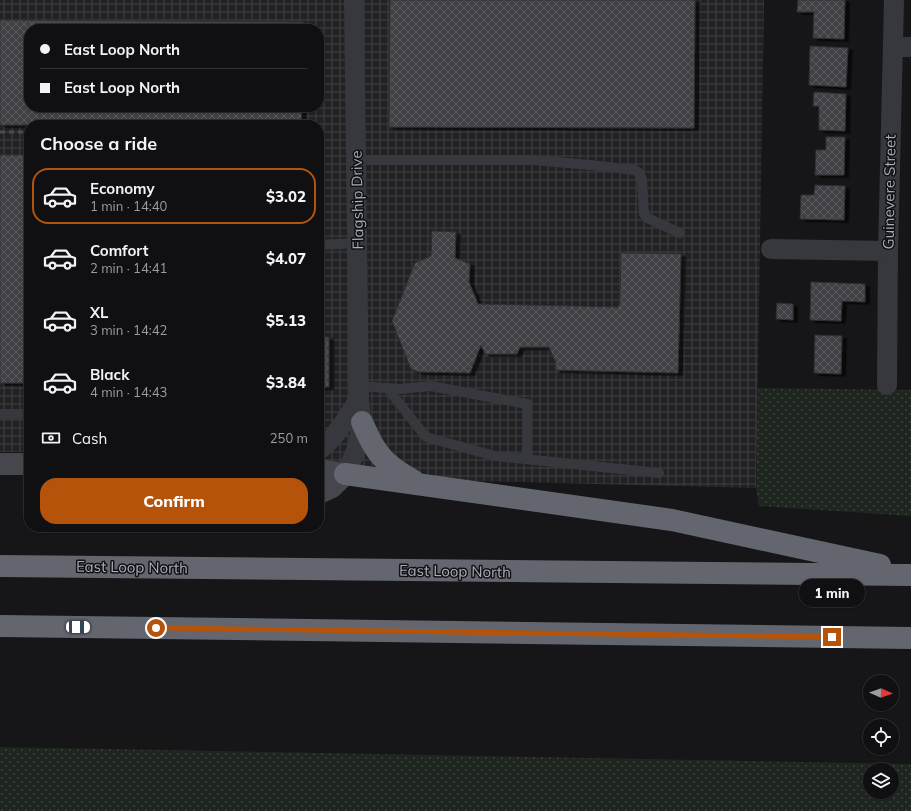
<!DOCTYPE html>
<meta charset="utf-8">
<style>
:root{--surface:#101012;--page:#1e1e20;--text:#f1f3f6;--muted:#9c9d9f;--line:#303032;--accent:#b45309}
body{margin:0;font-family:Mulish,sans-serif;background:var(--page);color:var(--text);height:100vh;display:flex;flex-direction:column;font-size:15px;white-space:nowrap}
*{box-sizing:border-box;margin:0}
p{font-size:13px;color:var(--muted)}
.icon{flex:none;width:22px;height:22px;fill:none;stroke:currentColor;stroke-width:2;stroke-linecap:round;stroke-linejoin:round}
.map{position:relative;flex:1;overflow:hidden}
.sheet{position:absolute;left:24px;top:120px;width:300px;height:412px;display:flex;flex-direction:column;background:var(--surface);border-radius:16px;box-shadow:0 1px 3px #0004,0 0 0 1px var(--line)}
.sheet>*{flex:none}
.guide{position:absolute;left:24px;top:24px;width:300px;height:88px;border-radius:16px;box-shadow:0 1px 3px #0004,0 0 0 1px var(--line);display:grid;align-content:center;height:88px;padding:0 16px;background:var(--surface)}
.needle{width:26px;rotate:92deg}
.controls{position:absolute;left:863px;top:675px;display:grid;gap:8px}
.controls a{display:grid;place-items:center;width:36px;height:36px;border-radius:50%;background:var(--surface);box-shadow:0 1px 3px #0004,0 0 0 1px var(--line);font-size:20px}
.end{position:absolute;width:18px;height:18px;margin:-9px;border:5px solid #b45309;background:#fff;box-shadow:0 0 0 2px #fff}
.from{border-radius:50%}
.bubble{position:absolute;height:28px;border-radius:14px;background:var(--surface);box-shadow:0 1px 3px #0004,0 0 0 1px var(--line);font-size:13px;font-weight:800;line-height:28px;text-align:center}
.car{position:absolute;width:12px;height:24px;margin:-12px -6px;border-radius:5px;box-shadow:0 0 3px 1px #0007;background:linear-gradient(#fff 24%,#345 0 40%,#fff 0 76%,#345 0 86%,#fff 0)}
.guide b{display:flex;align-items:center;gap:14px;height:38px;font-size:15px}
.guide b+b{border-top:1px solid var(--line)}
.guide i{width:10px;height:10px;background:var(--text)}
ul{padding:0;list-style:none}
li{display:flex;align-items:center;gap:12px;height:56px;margin:0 8px 6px;padding:0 8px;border:2px solid transparent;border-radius:16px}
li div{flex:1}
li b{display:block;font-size:15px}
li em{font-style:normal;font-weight:800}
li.selected{border-color:var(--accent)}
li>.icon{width:36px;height:36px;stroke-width:1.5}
h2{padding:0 16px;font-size:18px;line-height:48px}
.pay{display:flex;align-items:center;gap:10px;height:44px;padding:0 16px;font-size:15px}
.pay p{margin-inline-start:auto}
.button{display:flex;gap:8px;margin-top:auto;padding:8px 16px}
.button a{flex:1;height:46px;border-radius:16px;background:var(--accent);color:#fff;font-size:16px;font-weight:800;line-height:46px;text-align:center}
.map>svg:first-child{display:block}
.industrial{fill:url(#industrial-grid);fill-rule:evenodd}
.grass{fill:url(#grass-dots);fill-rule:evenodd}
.building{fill:url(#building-cross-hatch);stroke:#303034;filter:url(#shadow)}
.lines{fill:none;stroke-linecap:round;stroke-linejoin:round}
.lane{stroke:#37383d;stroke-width:10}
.street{stroke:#37383d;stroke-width:20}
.secondary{stroke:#45474d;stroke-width:22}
.highway{stroke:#63666e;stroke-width:22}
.rail{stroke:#4a4c52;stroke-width:3;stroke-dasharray:5 4;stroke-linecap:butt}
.route{stroke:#b45309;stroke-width:5}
.labels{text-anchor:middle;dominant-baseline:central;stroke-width:3;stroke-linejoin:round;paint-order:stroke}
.street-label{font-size:15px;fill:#a8adb8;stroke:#111113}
</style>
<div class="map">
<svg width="911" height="811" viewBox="0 0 911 811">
<defs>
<pattern id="industrial-grid" width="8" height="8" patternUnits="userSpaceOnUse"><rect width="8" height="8" fill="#222225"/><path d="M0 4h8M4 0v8" fill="none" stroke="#3f3f43"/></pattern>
<pattern id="grass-dots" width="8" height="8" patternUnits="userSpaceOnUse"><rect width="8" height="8" fill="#1e261f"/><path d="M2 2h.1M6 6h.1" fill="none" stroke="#3c433d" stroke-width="1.8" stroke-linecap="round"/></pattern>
<pattern id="building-cross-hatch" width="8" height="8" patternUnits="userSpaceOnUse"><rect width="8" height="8" fill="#404145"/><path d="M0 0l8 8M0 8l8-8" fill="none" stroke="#595a5e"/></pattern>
<filter id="shadow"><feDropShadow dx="4.5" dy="2.5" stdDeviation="0" flood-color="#0009"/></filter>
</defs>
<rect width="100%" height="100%" fill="#161618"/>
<path class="industrial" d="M0 0H764L756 488 434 480 319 462V125H29V452H0ZM29 29H319V107H29Z"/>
<path class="grass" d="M758 388 911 390V516L759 506 756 488Z
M0 747 911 764V811H0ZM870 770H892V792H870Z"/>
<path class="building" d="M390 0H695L694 128 389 127Z
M798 0H845L844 39 813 38 814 12H797Z
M0 20 303 22V29H29V107H302L301 125H0Z
M810 46 848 48 846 87 809 85Z
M814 92 846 94 845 131 819 130V106H813Z
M826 137H845L844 175H815L816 150H826Z
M0 155H29V383H0Z
M815 185 845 186 844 220 800 219 801 195H814Z
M432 231 456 232 455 258 470 264 469 282 478 304 618 307 620 303 621 253 681 254 678 373 555 370 556 363 549 347H520L517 354H485L481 345 470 373 419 372 411 369 392 321 415 263 431 256Z
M811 282 865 284V302L842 301 841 321 810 320Z
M777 303 793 304V320L776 319Z
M815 335 842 336 841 374 814 373Z
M319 337H329V387H319Z"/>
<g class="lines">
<path class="lane" d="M356 160H534L590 165 635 170 640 174 642 180 644 214 647 218 680 233
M319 245 357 243
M359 386 387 388 426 437 495 456 659 473
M387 388 399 389 431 386 527 404V459
M0 414H29"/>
<path class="street" d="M893 47H911
M771 249 888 251
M887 385 888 251 894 0
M319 450C337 436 347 418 359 399
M345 474C361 444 363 433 359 399L354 0"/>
<path class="secondary" d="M0 464H29
M319 470 345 474
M319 493 332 487 345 474"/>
<path class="highway" d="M362 422C369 438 376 454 390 465 397 471 406 476 414 481
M345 474 672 520 880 565
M0 566 911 575
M0 626 911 638"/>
<path class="rail" d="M0 132H29"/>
</g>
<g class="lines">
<path class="route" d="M156 628 832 637"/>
</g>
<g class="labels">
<g class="street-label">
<text transform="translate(889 192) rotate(-89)">Guinevere Street</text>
<text transform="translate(357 200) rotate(-91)">Flagship Drive</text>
<text transform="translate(132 567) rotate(1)">East Loop North</text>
<text transform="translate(455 571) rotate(1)">East Loop North</text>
</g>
</g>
</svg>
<div class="controls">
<a><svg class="needle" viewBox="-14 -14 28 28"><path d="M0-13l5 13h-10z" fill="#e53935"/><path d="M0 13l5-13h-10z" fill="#9c9d9f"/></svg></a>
<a><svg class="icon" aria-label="locate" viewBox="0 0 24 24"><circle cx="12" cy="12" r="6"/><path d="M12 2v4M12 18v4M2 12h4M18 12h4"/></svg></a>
<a><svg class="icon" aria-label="layers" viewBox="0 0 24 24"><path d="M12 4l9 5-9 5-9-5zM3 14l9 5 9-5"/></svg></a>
</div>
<i class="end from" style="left:156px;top:628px"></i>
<i class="end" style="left:832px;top:637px"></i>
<div class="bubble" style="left:799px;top:579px;width:66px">1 min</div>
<i class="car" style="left:78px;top:627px;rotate:91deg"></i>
<div class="guide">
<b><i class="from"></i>East Loop North</b>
<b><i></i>East Loop North</b>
</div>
<section class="sheet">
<h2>Choose a ride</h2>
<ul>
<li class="selected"><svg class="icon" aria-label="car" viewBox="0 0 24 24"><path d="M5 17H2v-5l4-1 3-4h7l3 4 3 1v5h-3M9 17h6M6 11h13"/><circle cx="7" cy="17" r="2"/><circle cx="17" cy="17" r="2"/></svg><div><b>Economy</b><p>1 min · 14:40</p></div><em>$3.02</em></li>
<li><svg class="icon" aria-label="car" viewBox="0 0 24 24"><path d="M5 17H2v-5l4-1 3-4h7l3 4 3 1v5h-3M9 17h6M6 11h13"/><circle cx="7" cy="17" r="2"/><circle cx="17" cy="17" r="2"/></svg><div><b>Comfort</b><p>2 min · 14:41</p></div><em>$4.07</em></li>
<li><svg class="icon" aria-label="car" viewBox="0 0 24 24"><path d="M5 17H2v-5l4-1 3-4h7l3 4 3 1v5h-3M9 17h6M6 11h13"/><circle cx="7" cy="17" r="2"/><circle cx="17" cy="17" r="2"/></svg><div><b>XL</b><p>3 min · 14:42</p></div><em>$5.13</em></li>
<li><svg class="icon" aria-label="car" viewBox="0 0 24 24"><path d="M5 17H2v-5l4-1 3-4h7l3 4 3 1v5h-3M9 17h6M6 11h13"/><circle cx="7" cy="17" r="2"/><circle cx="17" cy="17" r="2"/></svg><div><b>Black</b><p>4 min · 14:43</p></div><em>$3.84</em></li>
</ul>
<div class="pay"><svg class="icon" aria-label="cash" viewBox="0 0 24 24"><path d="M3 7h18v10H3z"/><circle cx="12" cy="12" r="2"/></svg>Cash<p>250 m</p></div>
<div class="button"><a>Confirm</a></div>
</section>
</div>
